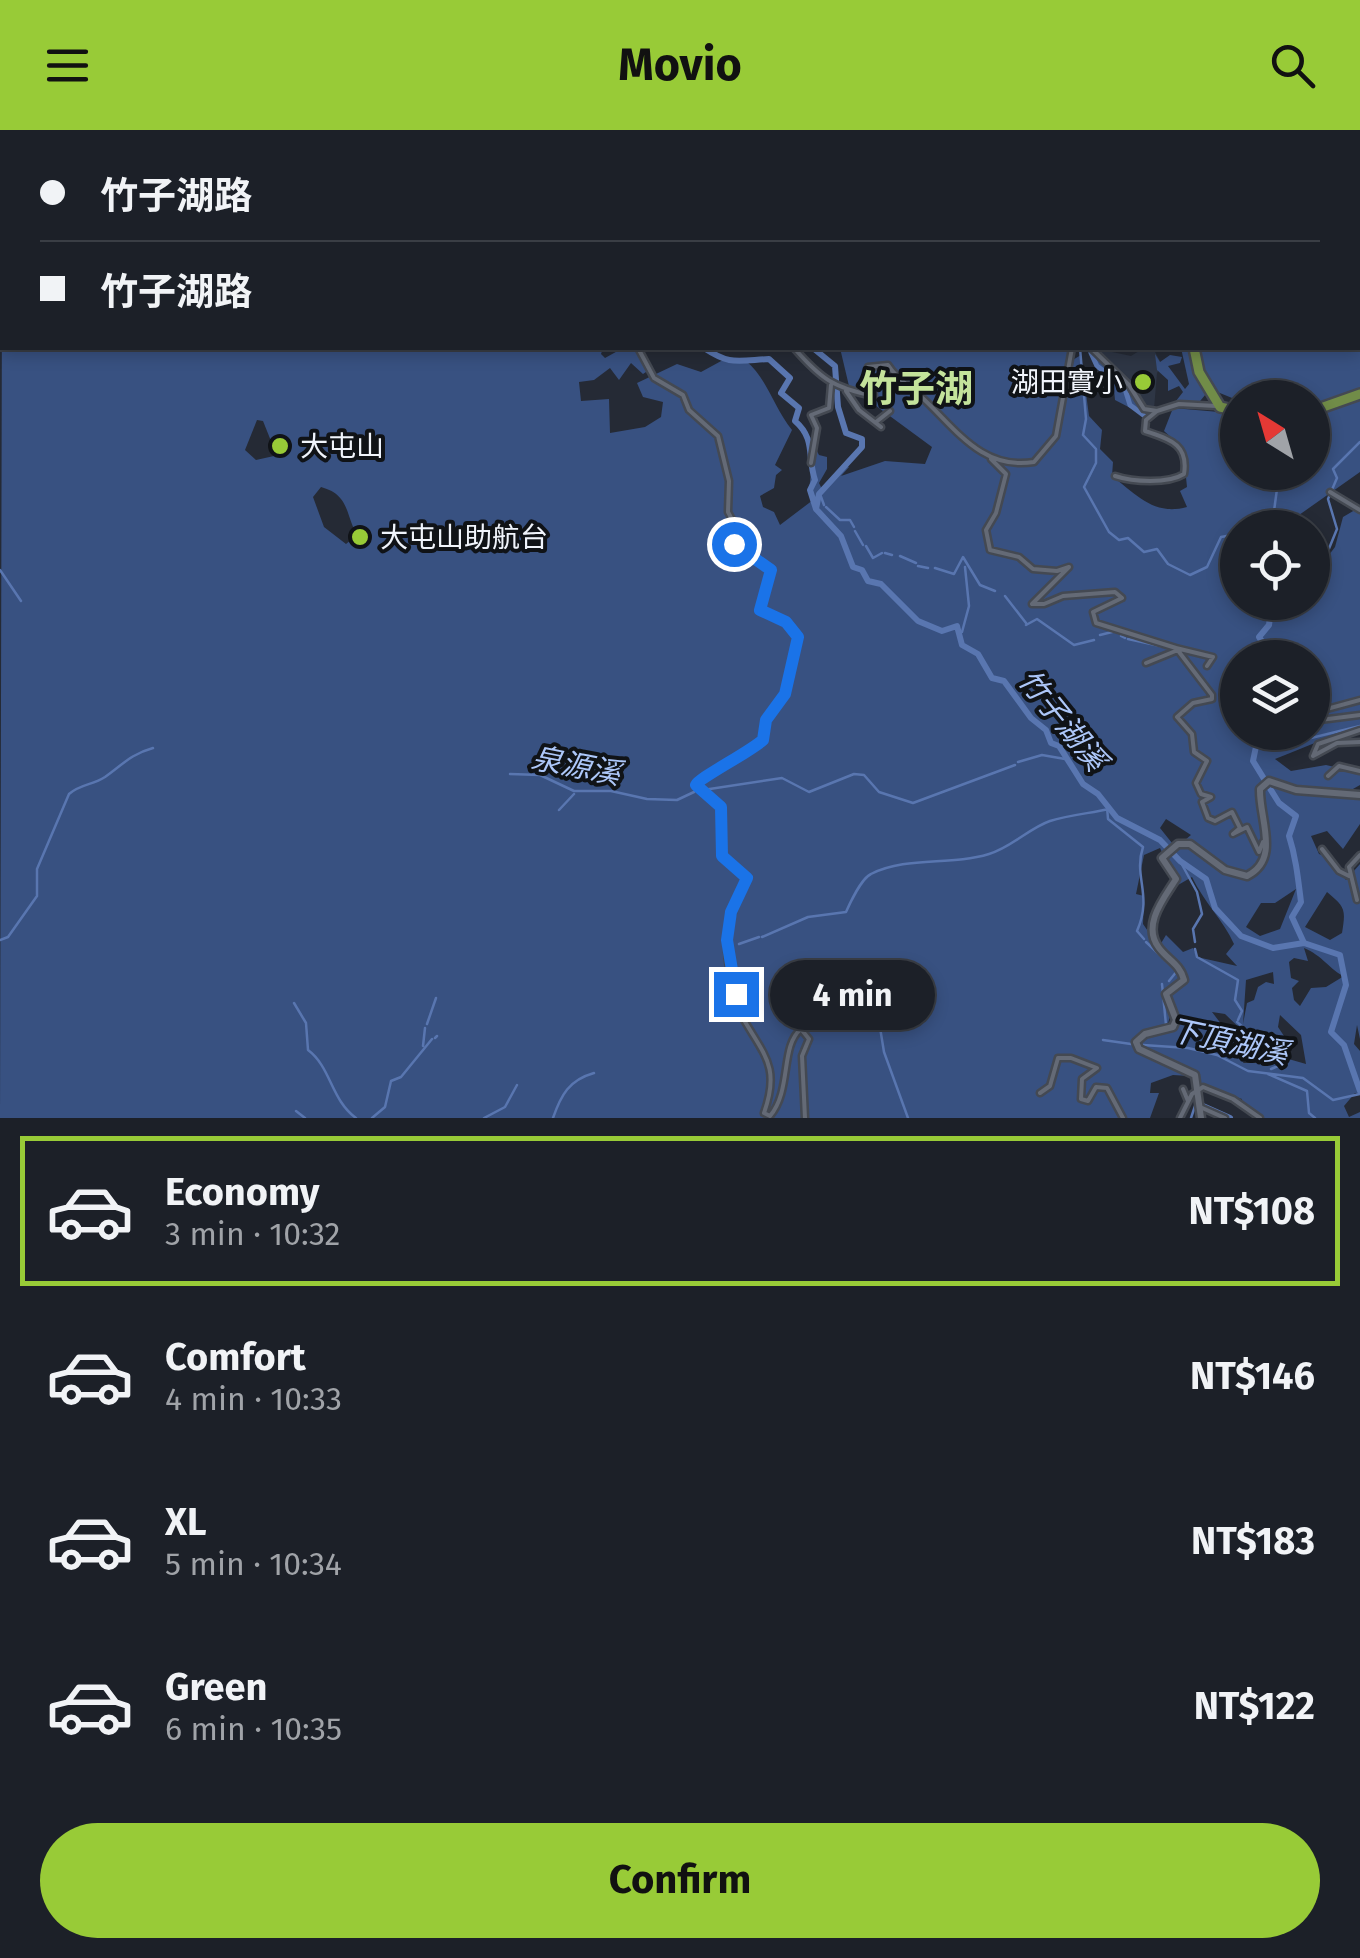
<!DOCTYPE html>
<meta charset="utf-8">
<style>
:root{--surface:#1c2028;--page:#292d34;--text:#f1f3f6;--muted:#a0a3a8;--line:#3a3e45;--accent:#98cb37}
body{margin:0;font-family:"Fira Sans","Noto Sans TC",sans-serif;background:var(--page);color:var(--text);height:100vh;display:flex;flex-direction:column;font-size:38px;white-space:nowrap}
*{box-sizing:border-box;margin:0}
p{font-size:32px;color:var(--muted)}
.icon{flex:none;width:55px;height:55px;fill:none;stroke:currentColor;stroke-width:2;stroke-linecap:round;stroke-linejoin:round}
.map{position:relative;height:988px;overflow:hidden}
.side{display:flex;flex-direction:column;background:var(--surface);flex:1}
.side>*{flex:none}
.hud{position:absolute;left:0px;top:0px;width:1360px;height:220px;box-shadow:0 5px 15px #0003,0 0 0 2px var(--line);display:grid;align-content:center;height:220px;padding:0 40px;background:var(--surface)}
.needle{width:65px;rotate:323deg}
.fabs{position:absolute;left:1220px;top:250px;display:grid;gap:20px}
.fabs a{display:grid;place-items:center;width:110px;height:110px;border-radius:50%;background:var(--surface);box-shadow:0 5px 15px #0003,0 0 0 2px var(--line);font-size:50px}
.end{position:absolute;width:45px;height:45px;margin:-22px;border:12px solid #1a73e8;background:#fff;box-shadow:0 0 0 5px #fff}
.from{border-radius:50%}
.bubble{position:absolute;height:70px;border-radius:35px;background:var(--surface);box-shadow:0 5px 15px #0003,0 0 0 2px var(--line);font-size:32px;font-weight:700;line-height:70px;text-align:center}
.hud b{display:flex;align-items:center;gap:35px;height:95px;font-size:38px}
.hud b+b{border-top:2px solid var(--line)}
.hud i{width:25px;height:25px;background:var(--text)}
ul{padding:18px 0 0;list-style:none}
li{display:flex;align-items:center;gap:30px;height:150px;margin:0 20px 15px;padding:0 20px;border:5px solid transparent;border-radius:0px}
li div{flex:1}
li b{display:block;font-size:38px}
li em{font-style:normal;font-weight:700}
li.active{border-color:var(--accent)}
li>.icon{width:90px;height:90px;stroke-width:1.5}
.button{display:flex;gap:20px;margin-top:auto;padding:20px 40px}
.button a{flex:1;height:115px;border-radius:60px;background:var(--accent);color:#111;font-size:40px;font-weight:700;line-height:115px;text-align:center}
header{display:flex;justify-content:space-between;align-items:center;height:130px;padding:0 40px;background:var(--accent);color:#111;font-size:45px;font-weight:700}
.map>svg:first-child{display:block}
.built{fill:#2e3645}
.green{fill:#385181;fill-rule:evenodd}
.lines{fill:none;stroke-linecap:round;stroke-linejoin:round}
.stream{stroke:#5976b0;stroke-width:2.5}
.canal{stroke:#5976b0;stroke-width:5}
.river{stroke:#5976b0;stroke-width:6}
.minor-casing{stroke:#444952;stroke-width:9}
.tertiary-casing{stroke:#444952;stroke-width:11}
.secondary-casing{stroke:#444952;stroke-width:11}
.primary-casing{stroke:#444952;stroke-width:14}
.minor{stroke:#646a76;stroke-width:4}
.tertiary{stroke:#646a76;stroke-width:6}
.secondary{stroke:#6a7b5f;stroke-width:6}
.primary{stroke:#718c48;stroke-width:9}
.route{stroke:#1a73e8;stroke-width:12}
.poi-dot{fill:#98cb37;stroke:#101317;stroke-width:4}
.labels{text-anchor:middle;dominant-baseline:central;stroke-width:8;stroke-linejoin:round;paint-order:stroke}
.poi-label{font-size:28px;fill:#f0f4fb;stroke:#101317;text-anchor:start}
.water-label{font-size:30px;font-style:italic;fill:#adc7f9;stroke:#101317}
.district-label{font-size:38px;font-weight:bold;fill:#c4e39b;stroke:#101317}
</style>
<header><svg class="icon" aria-label="menu" viewBox="0 0 24 24"><path d="M4 6h16M4 12h16M4 18h16"/></svg>Movio<svg class="icon" aria-label="search" viewBox="0 0 24 24"><circle cx="10" cy="10" r="6"/><path d="M15 15l6 6"/></svg></header>
<div class="map">
<svg width="1360" height="988" viewBox="0 0 1360 988">
<rect width="100%" height="100%" fill="#252a35"/>
<path class="built" d="M1093 218 1131 226 1144 218H1153L1162 235 1157 243 1154 279 1144 277 1116 237Z"/>
<path class="green" d="M0 0H643L2 2V10Z
M983 0H1360V262L1313 280 1312 268 1237 270 1210 259 1196 276 1176 271 1183 262 1179 256 1168 261V250L1157 240 1155 224 1160 232 1170 225 1182 227 1180 233 1168 236 1185 259 1189 254 1181 218H1358V2Z
M2 152V218H603L601 224 605 228 623 218H642L649 240 643 244 631 233 619 250 610 238 594 250 579 252 581 271 609 269 610 303 645 297 661 287 663 272 643 267 637 253 677 234 701 242 723 230 746 231C767 248 774 278 792 300L775 335 782 340 776 345 774 358 760 366 763 377 774 382 780 395 813 370 809 361 814 315 819 325 827 327V339L819 353 822 359 844 335 849 337 841 346 885 331 925 334 932 317 849 256 840 218H1070L1057 291 1064 277 1071 231 1081 225 1089 286 1102 300 1100 319 1113 332 1112 346C1137 365 1154 386 1187 377L1180 361 1187 357 1183 318 1164 301 1173 278 1219 282 1237 290 1238 342H1312L1313 283 1360 266V342L1282 397 1238 398V472H1312L1313 446 1335 417 1343 387 1360 377V597C1330 605 1304 618 1275 629L1291 641 1326 635 1360 643V655L1344 664 1360 668V694L1343 719 1327 701 1311 706 1319 724 1333 729 1346 750 1360 734V909L1357 895 1354 914 1360 921V965L1355 963 1344 976 1349 987 1360 982V988H1255L1241 978 1242 969 1200 955 1193 942 1140 917 1147 903 1172 900 1177 895 1167 864 1181 857 1186 846 1160 815 1166 805 1183 822 1193 818 1197 827 1237 836 1226 824 1234 814C1224 791 1203 771 1192 747L1171 759 1177 745 1166 726 1191 705 1166 689 1160 698 1172 713 1162 722 1160 718 1144 725 1136 764 1144 766 1143 794 1180 847 1165 861 1170 886 1167 897 1141 905 1135 914 1139 921 1189 946 1173 945 1151 953 1150 963H1159L1150 988H0ZM257 290 263 291 275 321 274 326 256 330 245 320ZM321 357C350 365 345 384 357 405L346 414 324 397 313 367ZM1238 528H1312V602H1238ZM1296 759 1280 799 1260 806 1246 797 1261 773H1275ZM1327 762C1345 777 1346 779 1342 803L1330 810 1305 797ZM1304 818C1322 825 1331 841 1344 846L1326 857 1311 858 1300 876 1294 870 1292 858 1299 851 1291 848 1289 832 1294 828 1308 831ZM1273 842 1274 854 1266 852 1258 857 1254 870 1247 873 1243 894 1246 850ZM1212 882 1225 884 1276 933H1243L1251 917 1225 899ZM1280 885 1301 905 1306 934 1285 928 1286 909 1278 897Z
M1097 228 1133 264 1142 284 1115 270 1113 249 1094 233Z"/>
<g class="lines">
<path class="stream" d="M758 0 762 2
M946 0 948 2
M0 117 2 112
M1080 218 1086 289 1083 305 1096 319V333L1084 357 1109 402 1119 410 1128 408 1144 422 1157 419 1168 434 1190 445 1207 437 1221 407 1238 404
M1272 352 1277 359 1274 381 1297 398
M820 364 824 375
M826 377 840 390H850L854 397
M855 401 863 415
M866 416 873 428 882 423
M885 423 892 425
M1312 425 1328 421 1337 399 1328 369 1337 348 1333 339 1360 312
M900 426 916 433
M918 436 928 438
M935 438 954 444 963 427 980 455 995 461
M0 440 21 471
M1005 466 1026 493
M1026 495 1037 489 1074 515 1094 510
M962 502 969 476 965 437
M1100 505 1112 502
M1121 506 1125 508
M1128 509 1174 519
M1282 602 1289 615 1304 611
M1307 609 1360 596
M538 630 539 643
M1253 631 1259 643
M1018 632 1042 625 1065 629
M510 644 540 645 574 661H611L647 669 677 670 694 662
M703 660 782 648 809 662 854 644 864 645 879 662 913 673 1015 635
M1107 677 1108 689 1143 717C1133 747 1153 765 1137 801L1144 809
M559 680 574 664
M1180 731 1197 762 1202 784 1193 799 1195 812
M762 807 808 787 846 782C850 773 862 748 871 744 907 726 950 736 989 724 1011 718 1029 698 1050 691 1069 685 1092 683 1109 679
M0 810 8 807 37 766V739L69 664C80 654 93 655 105 647 122 635 131 624 153 618
M1146 812 1177 841 1169 851
M739 814 759 807
M1195 819 1197 827 1238 850 1235 870 1242 881 1238 890
M855 834 876 873 884 922 908 988
M1162 854 1166 895
M294 873 306 893 308 920C331 937 331 970 356 988
M1237 892 1276 925
M427 894 436 868
M435 908 437 906
M1103 910 1131 914
M1143 915 1188 918 1217 925 1248 941 1303 948 1333 970 1360 964
M423 916 425 898
M1271 939 1278 936V927
M1268 944 1307 961 1309 983 1315 988
M296 981 305 988
M372 988 385 977 391 951 401 947 432 909
M484 988 505 977 517 955
M553 988C561 965 569 950 594 943
M1191 988 1195 976"/>
<path class="canal" d="M1091 223 1097 236 1119 253
M1125 259 1130 275 1146 287"/>
<path class="river" d="M704 218C730 235 735 231 769 229L790 248 781 263 799 278 795 291C816 309 807 327 815 350L810 360 816 379
M813 218 835 236 838 277 846 303 862 309V317L819 364 816 379 841 406 853 437 862 440 868 451 881 454 918 491 942 501 957 496 962 515 978 524 992 548 1004 551 1031 588 1046 600 1051 613 1059 616 1083 654 1098 664 1117 688 1160 710 1180 731 1206 749 1215 778 1241 806 1273 818 1304 813 1340 825 1346 855 1331 902 1344 915 1360 961
M1272 472 1269 495 1259 507 1273 528
M1259 602 1253 631 1279 673 1296 686 1289 706C1296 728 1298 748 1301 772L1292 787 1304 813
M1203 976 1230 988"/>
<defs>
<path id="minor" d="M839 0 842 2
M869 0 871 2
M940 0 942 2
M749 2 750 0
M638 218 654 248 683 265 689 280 718 306 729 351 728 382 736 397 733 411 771 441 760 480 786 492 798 507 785 563 766 590 763 610C748 623 699 648 696 655L721 677 722 725 747 748C739 772 726 787 727 814 727 836 734 871 744 890 765 926 780 938 764 983L770 986C792 960 780 916 801 899L809 909 802 926 805 988
M794 218C821 249 834 258 874 266L868 237 888 235C897 249 906 253 917 263 953 294 979 341 1034 332L1056 306 1072 218
M1091 218 1129 255 1144 279 1157 281 1179 274 1216 276
M846 261 859 280 881 297
M876 292 890 281
M991 329 1006 344 996 383 986 400 990 420 1019 427 1033 439 1057 441 1069 437 1032 474H1044L1063 466 1115 462 1122 468 1093 482 1096 493 1176 518 1212 565V569L1193 573 1177 587 1192 604 1194 622 1207 631 1196 653 1201 664 1211 667 1202 672 1208 688 1215 691 1232 682 1240 698 1233 704
M811 333 817 298 811 285 829 278 831 255
M1115 346C1133 352 1168 354 1184 344 1189 313 1168 309 1145 301L1146 290 1157 281
M1330 362 1360 380
M1176 518 1213 527 1207 536
M1146 533 1178 520
M1312 583 1360 570
M1312 591 1360 585
M1313 626 1318 614 1360 600
M1313 626 1337 613 1360 612
M1328 646 1339 636 1360 641
M1233 704 1247 697 1259 722 1263 712
M1322 719 1339 741 1349 746
M1357 770 1349 737 1360 725
M1183 959 1188 971
M1040 963 1050 956 1058 928H1071L1097 938 1082 949 1081 969 1088 971 1096 957 1107 958 1123 988
M1200 977 1225 988
M1180 988 1192 964 1203 957 1233 969 1260 988"/>
<path id="tertiary" d="M1201 988 1195 945 1139 919 1136 912 1145 904 1173 897 1176 890 1166 864 1184 850C1180 834 1168 830 1159 818 1141 795 1165 767 1176 749L1162 728 1178 714H1190L1225 740 1247 746C1281 729 1259 689 1260 659L1269 651 1296 660 1360 665"/>
<path id="secondary" d="M0 10 2 11
M0 155 2 149"/>
<path id="primary" d="M1040 0 1041 2
M1194 218 1199 242 1220 277 1238 281
M1312 281 1360 264"/>
</defs>
<use href="#minor" class="minor-casing"/>
<use href="#tertiary" class="tertiary-casing"/>
<use href="#secondary" class="secondary-casing"/>
<use href="#primary" class="primary-casing"/>
<use href="#minor" class="minor"/>
<use href="#tertiary" class="tertiary"/>
<use href="#secondary" class="secondary"/>
<use href="#primary" class="primary"/>
</g>
<g class="lines">
<path class="route" d="M734 414 771 440 760 480 786 492 798 507 785 564 766 590 763 610C748 623 699 648 696 655L721 677 722 726 747 748 731 782 727 810 736 864"/>
</g>
<g class="poi-dot">
<circle cx="1143" cy="252" r="10"/>
<circle cx="280" cy="316" r="10"/>
<circle cx="360" cy="407" r="10"/>
</g>
<g class="labels">
<g class="poi-label">
<text x="1123" y="252" text-anchor="end">湖田實小</text>
<text x="300" y="316">大屯山</text>
<text x="380" y="407">大屯山助航台</text>
</g>
<g class="water-label">
<text transform="translate(1062 590) rotate(51)">竹子湖溪</text>
<text transform="translate(576 636) rotate(11)">泉源溪</text>
<text transform="translate(1229 912) rotate(12)">下頂湖溪</text>
</g>
<g class="district-label">
<text x="916" y="259">竹子湖</text>
</g>
</g>
</svg>
<div class="fabs">
<a><svg class="needle" viewBox="-14 -14 28 28"><path d="M0-13l5 13h-10z" fill="#e53935"/><path d="M0 13l5-13h-10z" fill="#a0a3a8"/></svg></a>
<a><svg class="icon" aria-label="locate" viewBox="0 0 24 24"><circle cx="12" cy="12" r="6"/><path d="M12 2v4M12 18v4M2 12h4M18 12h4"/></svg></a>
<a><svg class="icon" aria-label="layers" viewBox="0 0 24 24"><path d="M12 4l9 5-9 5-9-5zM3 14l9 5 9-5"/></svg></a>
</div>
<i class="end from" style="left:734px;top:414px"></i>
<i class="end" style="left:736px;top:864px"></i>
<div class="bubble" style="left:770px;top:830px;width:165px">4 min</div>
<div class="hud">
<b><i class="from"></i>竹子湖路</b>
<b><i></i>竹子湖路</b>
</div>
</div>
<section class="side">
<ul>
<li class="active"><svg class="icon" aria-label="car" viewBox="0 0 24 24"><path d="M5 17H2v-5l4-1 3-4h7l3 4 3 1v5h-3M9 17h6M6 11h13"/><circle cx="7" cy="17" r="2"/><circle cx="17" cy="17" r="2"/></svg><div><b>Economy</b><p>3 min · 10:32</p></div><em>NT$108</em></li>
<li><svg class="icon" aria-label="car" viewBox="0 0 24 24"><path d="M5 17H2v-5l4-1 3-4h7l3 4 3 1v5h-3M9 17h6M6 11h13"/><circle cx="7" cy="17" r="2"/><circle cx="17" cy="17" r="2"/></svg><div><b>Comfort</b><p>4 min · 10:33</p></div><em>NT$146</em></li>
<li><svg class="icon" aria-label="car" viewBox="0 0 24 24"><path d="M5 17H2v-5l4-1 3-4h7l3 4 3 1v5h-3M9 17h6M6 11h13"/><circle cx="7" cy="17" r="2"/><circle cx="17" cy="17" r="2"/></svg><div><b>XL</b><p>5 min · 10:34</p></div><em>NT$183</em></li>
<li><svg class="icon" aria-label="car" viewBox="0 0 24 24"><path d="M5 17H2v-5l4-1 3-4h7l3 4 3 1v5h-3M9 17h6M6 11h13"/><circle cx="7" cy="17" r="2"/><circle cx="17" cy="17" r="2"/></svg><div><b>Green</b><p>6 min · 10:35</p></div><em>NT$122</em></li>
</ul>
<div class="button"><a>Confirm</a></div>
</section>
